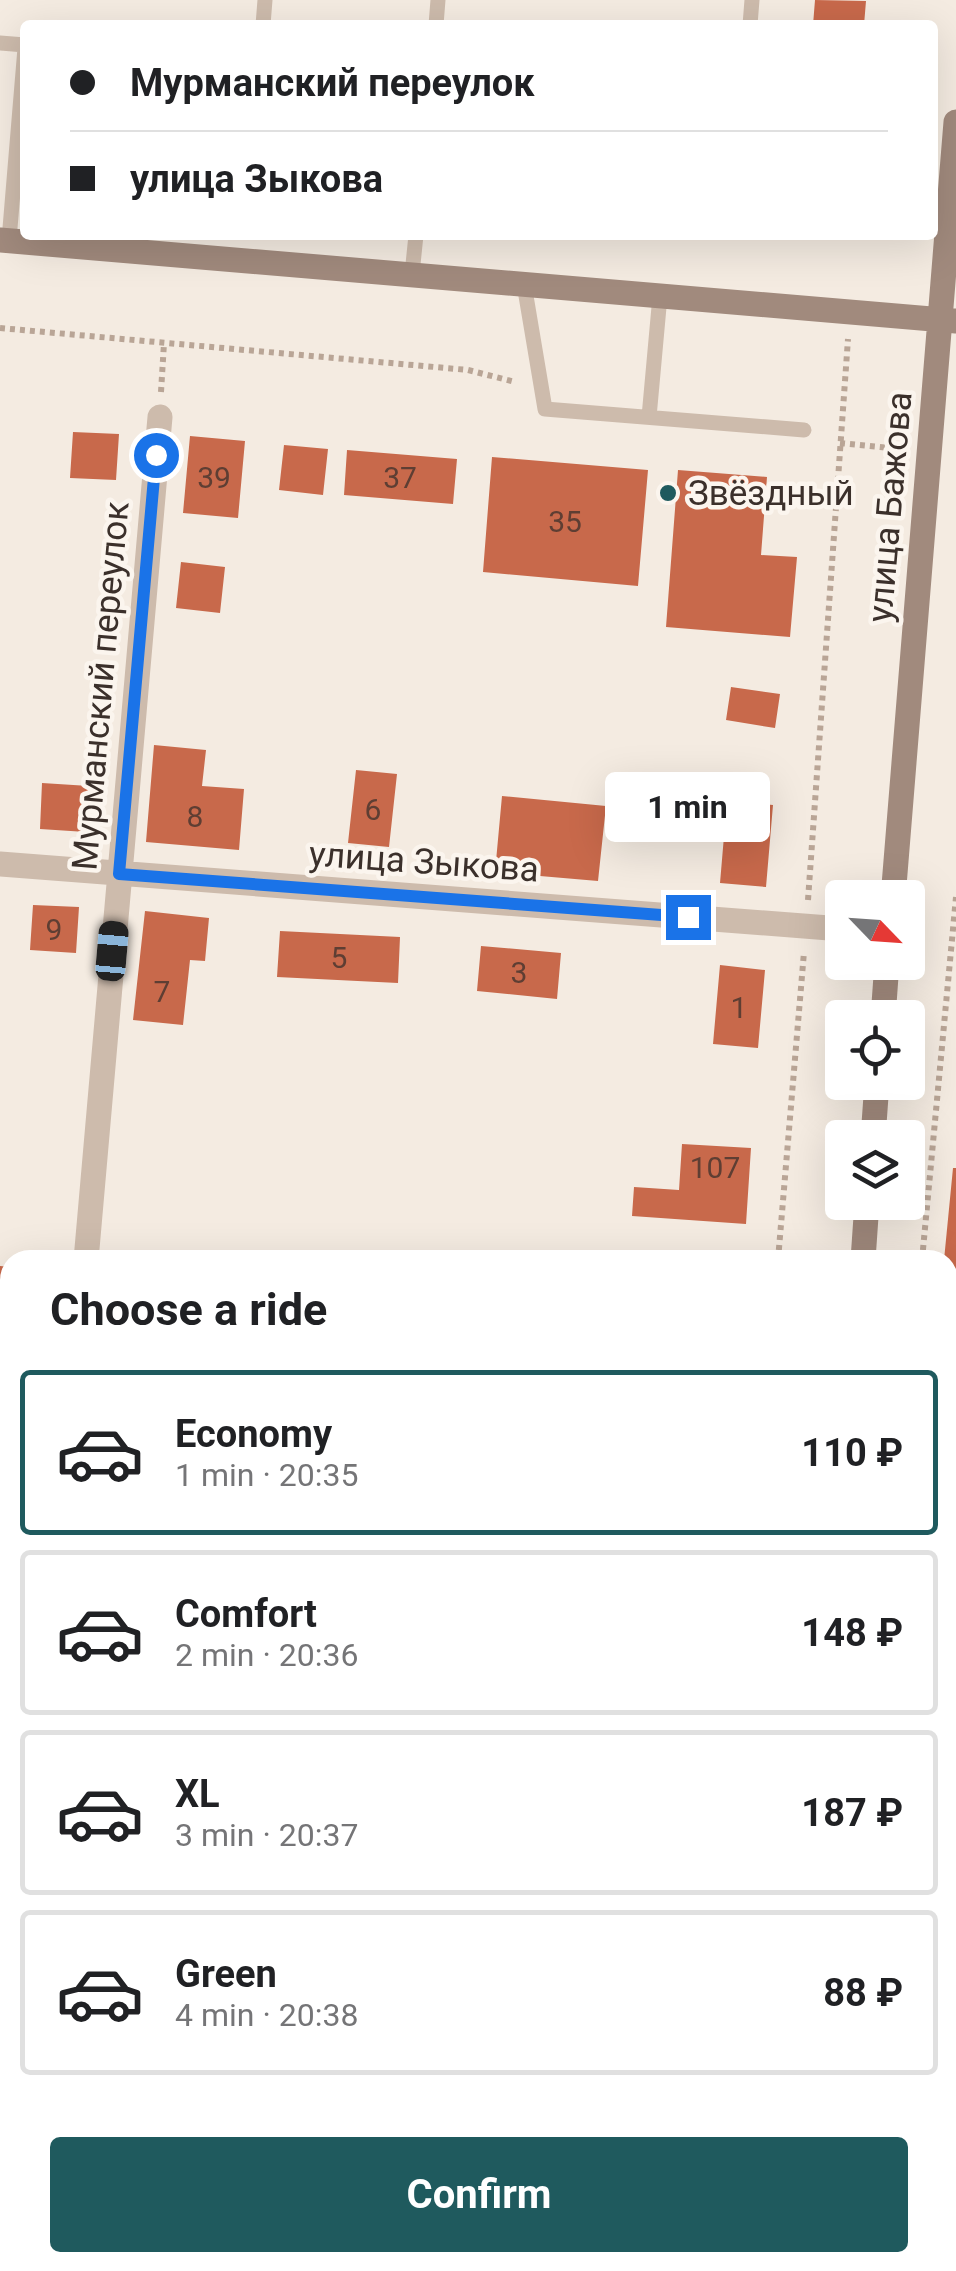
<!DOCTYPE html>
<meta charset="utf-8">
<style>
:root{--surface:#fff;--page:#f2f2f2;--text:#202124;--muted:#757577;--line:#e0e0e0;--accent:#1f5a5e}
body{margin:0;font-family:Roboto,sans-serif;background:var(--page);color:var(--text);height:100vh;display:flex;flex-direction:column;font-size:38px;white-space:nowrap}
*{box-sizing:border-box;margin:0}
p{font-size:32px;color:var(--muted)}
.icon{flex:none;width:55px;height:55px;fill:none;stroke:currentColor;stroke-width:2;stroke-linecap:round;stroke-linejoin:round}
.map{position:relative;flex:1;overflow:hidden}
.details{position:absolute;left:0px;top:1250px;width:958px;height:1022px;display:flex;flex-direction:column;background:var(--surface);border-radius:30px 30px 0 0;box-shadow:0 10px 40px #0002}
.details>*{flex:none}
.banner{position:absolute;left:20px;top:20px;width:918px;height:220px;border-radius:10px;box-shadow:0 10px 40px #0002;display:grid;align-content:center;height:220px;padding:0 50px;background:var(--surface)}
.needle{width:65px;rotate:115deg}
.controls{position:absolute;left:825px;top:880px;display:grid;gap:20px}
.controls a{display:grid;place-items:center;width:100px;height:100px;border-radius:10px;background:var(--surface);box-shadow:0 10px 40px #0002;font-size:50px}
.end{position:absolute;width:45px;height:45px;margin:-22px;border:12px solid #1a73e8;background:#fff;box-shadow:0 0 0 5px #fff}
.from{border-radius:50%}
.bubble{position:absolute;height:70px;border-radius:10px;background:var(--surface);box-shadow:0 10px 40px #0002;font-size:32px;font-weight:700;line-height:70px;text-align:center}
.car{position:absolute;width:30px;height:60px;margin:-30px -15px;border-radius:12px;box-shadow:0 0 8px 2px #0007;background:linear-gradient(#222 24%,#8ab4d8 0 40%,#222 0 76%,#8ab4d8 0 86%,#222 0)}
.banner b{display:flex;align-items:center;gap:35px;height:95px;font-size:38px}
.banner b+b{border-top:2px solid var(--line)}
.banner i{width:25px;height:25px;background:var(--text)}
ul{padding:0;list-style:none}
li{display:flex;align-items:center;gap:30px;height:165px;margin:0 20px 15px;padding:0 30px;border:5px solid var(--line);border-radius:10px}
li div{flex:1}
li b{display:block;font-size:38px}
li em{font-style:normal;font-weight:700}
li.on{border-color:var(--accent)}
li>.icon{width:90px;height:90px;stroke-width:1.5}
h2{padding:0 50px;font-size:45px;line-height:120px}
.primary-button{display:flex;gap:20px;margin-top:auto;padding:20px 50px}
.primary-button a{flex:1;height:115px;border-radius:10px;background:var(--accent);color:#fff;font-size:40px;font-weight:700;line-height:115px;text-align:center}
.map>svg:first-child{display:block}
.park{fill:url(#park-crowns)}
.building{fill:#c8694b}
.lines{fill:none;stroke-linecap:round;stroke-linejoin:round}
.path{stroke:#b9a596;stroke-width:6;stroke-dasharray:5 5;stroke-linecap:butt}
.lane{stroke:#cdbbac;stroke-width:15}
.street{stroke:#cdbbac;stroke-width:25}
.secondary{stroke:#a18a7d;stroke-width:25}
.route{stroke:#1a73e8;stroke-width:12}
.poi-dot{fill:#1f5a5e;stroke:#fbf5ee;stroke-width:4}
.labels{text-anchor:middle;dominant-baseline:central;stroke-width:9;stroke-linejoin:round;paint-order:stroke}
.number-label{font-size:30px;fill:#5e3e33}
.poi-label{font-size:35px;fill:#3b302b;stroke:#fbf5ee;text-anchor:start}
.street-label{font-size:35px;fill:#3b302b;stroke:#fbf5ee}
</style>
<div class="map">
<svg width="956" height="2271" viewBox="0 0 956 2271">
<defs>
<pattern id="park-crowns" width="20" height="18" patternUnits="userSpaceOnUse" patternTransform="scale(2.5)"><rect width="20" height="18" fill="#b8c4a0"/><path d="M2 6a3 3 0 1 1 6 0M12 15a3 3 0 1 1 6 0" fill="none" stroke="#97a083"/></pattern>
</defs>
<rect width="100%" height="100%" fill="#f4ebe1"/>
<path class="park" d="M948 2220 956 2221V2271H891L892 2263 948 2262Z"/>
<path class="building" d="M815 0 866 1 864 25H813Z
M73 432 119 434 116 480 70 478Z
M190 436 245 441 238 518 183 513Z
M284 445 328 449 323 495 279 490Z
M347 450 457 459 453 504 344 495Z
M492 457 648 470 638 586 483 572Z
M678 470 767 477 761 555 797 557 790 637 666 627Z
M181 562 225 567 220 613 176 608Z
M731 687 780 694 775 728 726 720Z
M154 745 206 750 202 786 244 789 239 850 146 842Z
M356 770 397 774 389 847 348 843Z
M42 783 89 786 86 832 40 829Z
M502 796 606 806 598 881 495 872Z
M727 801 773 805 766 887 720 883Z
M33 905 79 907 76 953 30 950Z
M145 911 209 918 205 961 190 960 183 1025 133 1020Z
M280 931 400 937 398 983 277 977Z
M481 946 561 953 557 999 477 991Z
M720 965 765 970 758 1048 713 1044Z
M682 1144 751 1148 746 1224 632 1216 634 1187 679 1190Z
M953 1168H956V1371L948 1370V1260H944Z
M0 1266 10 1267V1313L0 1312Z
M0 1388H10V1470L0 1469Z
M0 1706 6 1707 3 1756H0Z
M948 1821H956V2102H948Z
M0 1922 10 1923V1995L0 1994Z
M948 2213 956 2214 954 2245H948Z
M595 2262H669V2271H595Z"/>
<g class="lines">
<path class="path" d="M0 328 468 370 515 382
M161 392 164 343
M840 443 899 449
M808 900 848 339
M778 1260 804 952
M922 1260 956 897
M705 2271 706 2262
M834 2271 835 2262
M890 2271V2262"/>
<path class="lane" d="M263 25 265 0
M436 25 438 0
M750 25 752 0
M0 43 25 45
M9 240 25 48
M412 274 416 235
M524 284 545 409 804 430
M649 417 660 296
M948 1442 956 1443
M948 1764 956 1763
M0 2050 10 2051
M948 2170 956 2171
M0 2252 10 2253
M85 2262 153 2271
M549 2271V2262"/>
<path class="street" d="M0 864 842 929
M86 1260 160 417
M0 1348 10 1349
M0 1866 10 1867"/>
<path class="secondary" d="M0 240 956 321
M893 898 956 122
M883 1018 887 962
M873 1138 877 1082
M863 1260 867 1202
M778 2271 779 2262"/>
</g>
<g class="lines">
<path class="route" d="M156 455 119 874 688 917"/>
</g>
<circle class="poi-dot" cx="668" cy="493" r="10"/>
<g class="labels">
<g class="number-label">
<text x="214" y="477">39</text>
<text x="400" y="477">37</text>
<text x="565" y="521">35</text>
<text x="373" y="809">6</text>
<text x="195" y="816">8</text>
<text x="54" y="929">9</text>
<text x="339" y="957">5</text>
<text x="519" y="972">3</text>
<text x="162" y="991">7</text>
<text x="739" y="1007">1</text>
<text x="715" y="1167">107</text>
</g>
<g class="poi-label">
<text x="688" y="493">Звёздный</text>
</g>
<g class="street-label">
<text transform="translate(890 507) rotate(-85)">улица Бажова</text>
<text transform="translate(101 686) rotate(-85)">Мурманский переулок</text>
<text transform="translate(424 862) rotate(4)">улица Зыкова</text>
</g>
</g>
</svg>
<div class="controls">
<a><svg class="needle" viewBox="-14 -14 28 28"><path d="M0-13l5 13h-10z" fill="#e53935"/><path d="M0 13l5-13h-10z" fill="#757577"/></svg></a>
<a><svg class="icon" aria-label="locate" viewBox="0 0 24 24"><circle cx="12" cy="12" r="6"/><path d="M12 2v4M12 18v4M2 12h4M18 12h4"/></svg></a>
<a><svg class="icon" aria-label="layers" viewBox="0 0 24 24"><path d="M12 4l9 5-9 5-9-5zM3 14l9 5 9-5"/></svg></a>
</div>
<i class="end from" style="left:156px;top:455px"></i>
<i class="end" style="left:688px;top:917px"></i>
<div class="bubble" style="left:605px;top:772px;width:165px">1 min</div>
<i class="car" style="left:112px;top:951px;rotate:5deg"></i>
<div class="banner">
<b><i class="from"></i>Мурманский переулок</b>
<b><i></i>улица Зыкова</b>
</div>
<section class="details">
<h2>Choose a ride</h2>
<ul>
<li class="on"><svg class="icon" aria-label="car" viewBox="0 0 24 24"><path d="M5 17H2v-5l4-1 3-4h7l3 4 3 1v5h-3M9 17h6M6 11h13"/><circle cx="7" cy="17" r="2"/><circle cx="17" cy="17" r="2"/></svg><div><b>Economy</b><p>1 min · 20:35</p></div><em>110 ₽</em></li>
<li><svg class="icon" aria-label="car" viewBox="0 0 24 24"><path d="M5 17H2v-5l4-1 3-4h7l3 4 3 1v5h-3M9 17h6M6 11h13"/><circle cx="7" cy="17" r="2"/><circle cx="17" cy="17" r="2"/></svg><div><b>Comfort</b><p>2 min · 20:36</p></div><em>148 ₽</em></li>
<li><svg class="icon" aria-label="car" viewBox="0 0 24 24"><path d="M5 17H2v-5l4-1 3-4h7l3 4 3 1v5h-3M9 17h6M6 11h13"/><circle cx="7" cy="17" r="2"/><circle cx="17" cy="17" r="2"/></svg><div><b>XL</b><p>3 min · 20:37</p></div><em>187 ₽</em></li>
<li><svg class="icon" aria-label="car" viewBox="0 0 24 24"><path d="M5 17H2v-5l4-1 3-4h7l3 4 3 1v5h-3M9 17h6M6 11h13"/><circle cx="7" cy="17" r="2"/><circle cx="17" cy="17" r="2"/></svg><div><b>Green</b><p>4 min · 20:38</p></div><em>88 ₽</em></li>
</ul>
<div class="primary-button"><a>Confirm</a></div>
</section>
</div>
